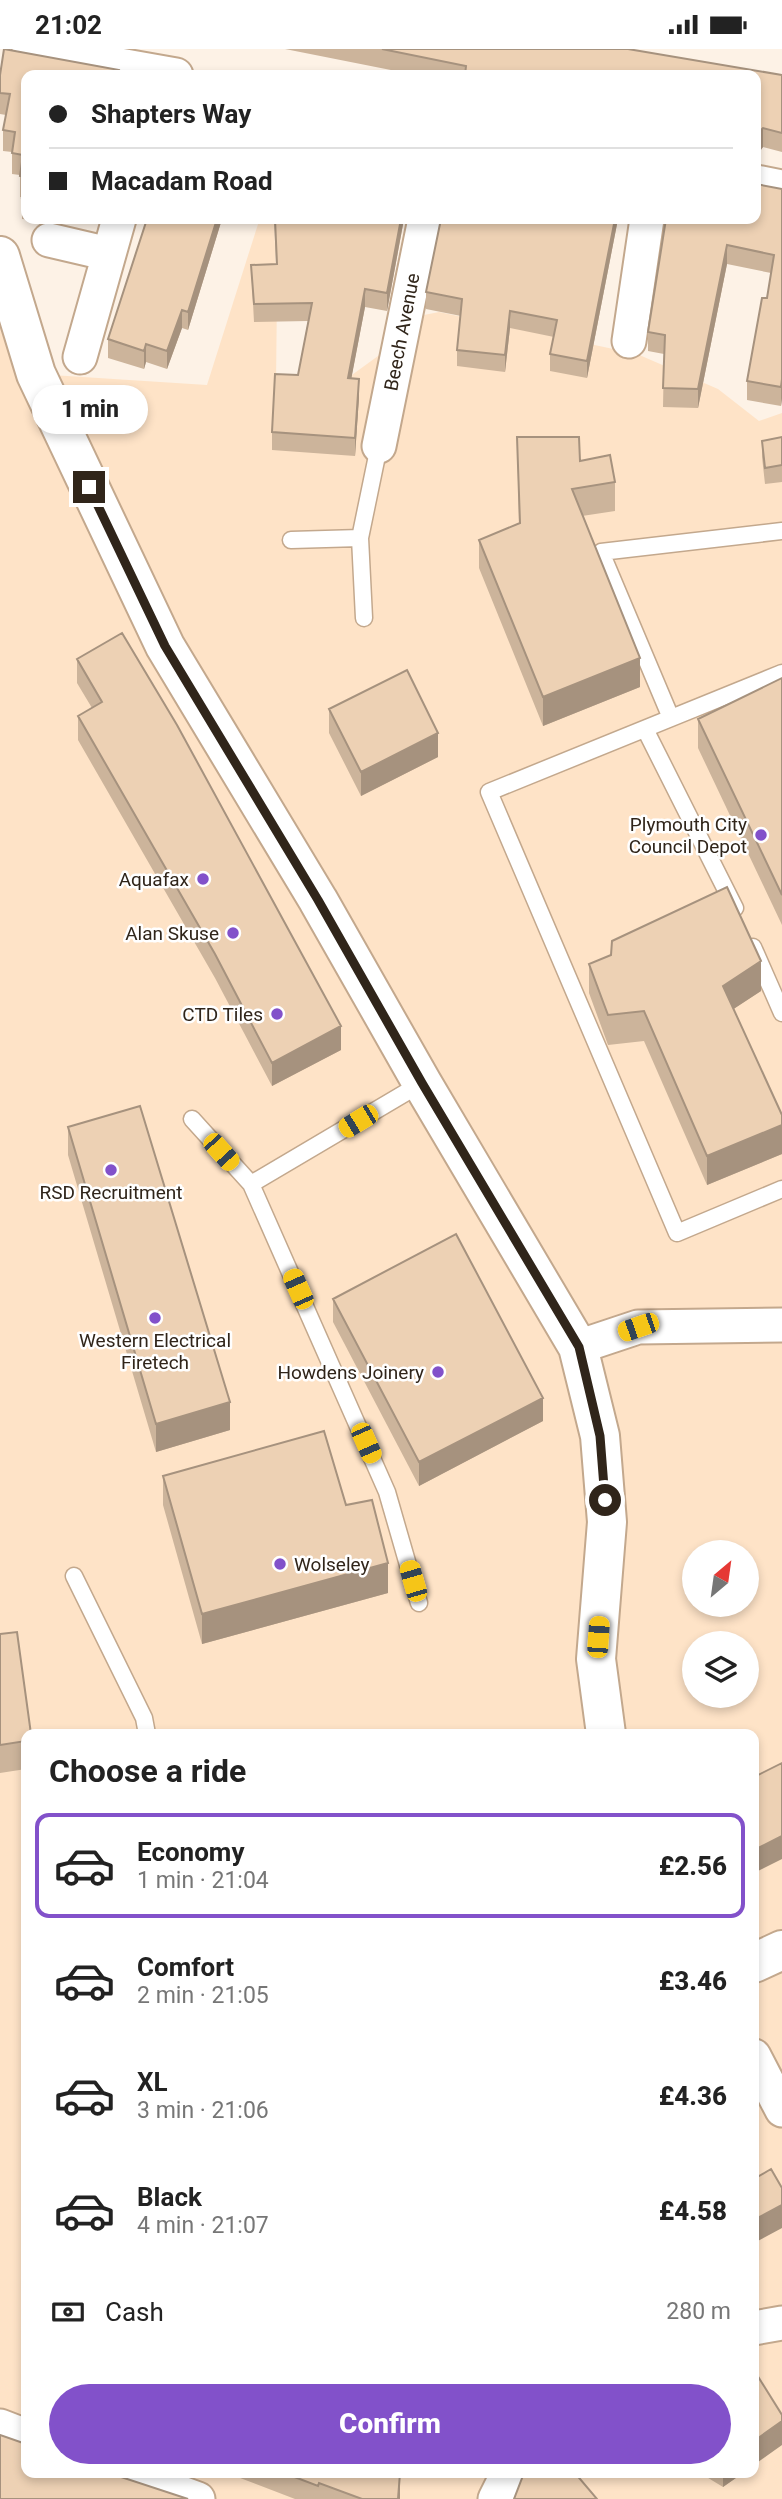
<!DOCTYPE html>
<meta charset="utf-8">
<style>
:root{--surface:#fff;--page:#f6f6f6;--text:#222;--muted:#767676;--line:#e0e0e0;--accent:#8251ca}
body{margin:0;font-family:Roboto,sans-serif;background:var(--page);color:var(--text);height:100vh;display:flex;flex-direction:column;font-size:26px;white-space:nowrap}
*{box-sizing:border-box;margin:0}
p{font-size:23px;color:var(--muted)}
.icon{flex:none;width:38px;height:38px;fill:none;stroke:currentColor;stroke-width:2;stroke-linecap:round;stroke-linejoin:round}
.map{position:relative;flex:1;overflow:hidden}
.drawer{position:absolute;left:21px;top:1680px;width:738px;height:749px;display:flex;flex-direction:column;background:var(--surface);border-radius:14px;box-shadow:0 4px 10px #0003}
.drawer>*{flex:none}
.guide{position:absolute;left:21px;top:21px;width:740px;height:154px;border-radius:14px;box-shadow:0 4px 10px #0003;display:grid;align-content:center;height:154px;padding:0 28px;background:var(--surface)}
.needle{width:46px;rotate:29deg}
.buttons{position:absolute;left:682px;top:1491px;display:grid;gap:14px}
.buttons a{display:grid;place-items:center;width:77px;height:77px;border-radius:50%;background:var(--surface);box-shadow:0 4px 10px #0003;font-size:35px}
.end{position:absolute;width:32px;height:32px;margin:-16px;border:9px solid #30251a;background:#fff;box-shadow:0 0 0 4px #fff}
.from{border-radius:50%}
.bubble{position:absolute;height:49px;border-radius:24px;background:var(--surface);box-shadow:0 4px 10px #0003;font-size:23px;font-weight:800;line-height:49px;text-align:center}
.car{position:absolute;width:21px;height:42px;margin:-21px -10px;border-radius:9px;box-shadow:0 0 5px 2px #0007;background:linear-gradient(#f5c518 24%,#345 0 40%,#f5c518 0 76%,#345 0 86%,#f5c518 0)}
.guide b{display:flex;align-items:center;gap:24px;height:66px;font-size:26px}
.guide b+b{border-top:2px solid var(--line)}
.guide i{width:18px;height:18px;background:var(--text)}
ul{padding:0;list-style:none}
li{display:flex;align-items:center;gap:21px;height:105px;margin:0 14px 10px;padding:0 14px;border:4px solid transparent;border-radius:14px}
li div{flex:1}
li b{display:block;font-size:26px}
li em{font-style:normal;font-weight:800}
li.on{border-color:var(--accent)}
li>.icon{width:63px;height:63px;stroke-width:1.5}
h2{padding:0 28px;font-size:32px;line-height:84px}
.pay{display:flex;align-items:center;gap:18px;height:77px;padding:0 28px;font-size:26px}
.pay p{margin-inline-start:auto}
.button{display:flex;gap:14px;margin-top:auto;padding:14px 28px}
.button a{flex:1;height:80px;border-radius:42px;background:var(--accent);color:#fff;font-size:28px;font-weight:800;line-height:80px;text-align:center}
.status{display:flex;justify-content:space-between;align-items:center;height:49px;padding:0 35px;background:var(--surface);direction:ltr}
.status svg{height:19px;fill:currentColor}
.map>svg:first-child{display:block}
.built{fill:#fee3c7;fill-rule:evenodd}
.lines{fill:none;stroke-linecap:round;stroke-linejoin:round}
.lane-casing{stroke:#c3a88d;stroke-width:19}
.street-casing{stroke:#c3a88d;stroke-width:37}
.secondary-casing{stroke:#c3a88d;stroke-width:42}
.lane{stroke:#fff;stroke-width:16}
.street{stroke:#fff;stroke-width:33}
.secondary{stroke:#fff;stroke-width:38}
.wall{fill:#ccb49b}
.shaded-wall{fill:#a6927e}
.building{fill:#edd1b4;stroke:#a6927e;stroke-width:2}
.route{stroke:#30251a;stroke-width:9}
.poi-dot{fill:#8251ca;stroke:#fff;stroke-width:2.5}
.labels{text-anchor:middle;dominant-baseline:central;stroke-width:5;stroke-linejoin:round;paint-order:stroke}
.street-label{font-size:19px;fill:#30251a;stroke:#fff}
.poi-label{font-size:19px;fill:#30251a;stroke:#fff;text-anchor:end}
</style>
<div class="status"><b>21:02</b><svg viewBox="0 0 49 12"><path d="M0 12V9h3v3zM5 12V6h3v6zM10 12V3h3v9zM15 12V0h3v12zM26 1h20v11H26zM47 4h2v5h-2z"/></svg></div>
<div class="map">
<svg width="782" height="2450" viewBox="0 0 782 2450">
<rect width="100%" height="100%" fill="#fdf2e6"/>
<path class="built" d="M259 172 274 174 277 243 276 335 334 339 422 275 424 266 439 263 637 305 718 340 759 372 782 364V2450H0V270L36 325 207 336ZM695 1503H747V1556H695ZM695 1594H747V1647H695ZM26 1685H754V2424H26Z"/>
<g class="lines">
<defs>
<path id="lane" d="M291 491 360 489
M364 569 360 489 379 397
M782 624 489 743 677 1184 782 1140
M671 669 601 503 782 482
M645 680 735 859
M753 898 782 964
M192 1070 251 1135
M74 1527 144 1669 147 1685
M419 1554 387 1443 251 1135 422 1034"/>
<path id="street" d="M29 0 176 26
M756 133 782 138
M49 191 109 205
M629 292 647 170
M80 308 119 170
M379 397 425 170
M578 1298 638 1278 782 1276
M754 2007 782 2061
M754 2279 782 2274
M0 2377 26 2387
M127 2424 198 2450
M495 2450 508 2424"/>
<path id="secondary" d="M0 207 36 325 165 597 318 851 422 1034 578 1298 600 1387 607 1473 596 1610 606 1685
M754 1914 782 1901"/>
</defs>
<use href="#lane" class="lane-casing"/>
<use href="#street" class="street-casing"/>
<use href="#secondary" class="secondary-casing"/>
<use href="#lane" class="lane"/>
<use href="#street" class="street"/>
<use href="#secondary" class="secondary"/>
</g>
<path class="wall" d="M285 0H628L782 26V103L763 98 760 102 756 101V26H416Z
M0 26H119H26V170H60V174L22 170V149L20 148V126L12 125V103L3 102V81L6 66 0 65Z
M782 140V349L781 357 747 351V332L767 249 771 224 727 215 698 359 663 358 664 305 648 302V283L666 170Z
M147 170H222L188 281 182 279 167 320 146 313 144 320 108 309V290Z
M274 170H404L387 262 365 258 351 330 359 348 355 407 272 401V383L298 326 308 272 254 273 251 216 276 215Z
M441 170H618L587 329 550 322V305L554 288 510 279 505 323 457 317V301L461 267 426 260V243Z
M517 388 580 412 615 433V462L582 467 640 638 543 677 479 519V491L519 475Z
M782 388V433L765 435 762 408V392Z
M77 610 341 1001 272 1037 215 929 78 691V667L92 659 77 634Z
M782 629V876L698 699V670Z
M329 660 438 708 361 747 329 684Z
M589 915 761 942 733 960 782 1066V1105L707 1136 644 992 608 996 589 944Z
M68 1078 230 1381 156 1403 68 1106Z
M333 1250 543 1372 419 1437 333 1273Z
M163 1427 346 1456 388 1544 202 1595 163 1456Z
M0 1585 26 1685V1720L0 1724Z
M227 2424H400V2450H295Z
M700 2424H743L723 2438Z"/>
<path class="shaded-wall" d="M763 79V98L760 102V82Z
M217 170H222L188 281V263Z
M401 170H404L387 262V244Z
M615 170H618L587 329V312Z
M727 196V215L698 359V340Z
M365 240V258L348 347V329Z
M182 261V279L167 320V302Z
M510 262V279L505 323V306Z
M146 295V313L144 320V302Z
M359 330V348L355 407V389Z
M782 330V349L781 357V338Z
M640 609V638L543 677V648Z
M438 684V708L361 747V723Z
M761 912V942L723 967V937Z
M341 977V1001L272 1037V1014Z
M782 1076V1105L707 1136V1107Z
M543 1349V1372L419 1437V1413Z
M230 1353V1381L156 1403V1375Z
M388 1514V1544L202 1595V1565Z
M782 1787V1810L754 1824V1801Z
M782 2156V2179L754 2194V2171Z
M782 2372V2396L754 2416V2392Z
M400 2424V2450H398Z
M723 2424H743L723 2438Z"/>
<path class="building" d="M4 0 119 21 118 26H26V149H22L26 128 20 127 23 106 12 104 15 83 3 81 10 45 0 44V26Z
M382 0H628L782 26V84L763 79 760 82 756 81V26H465L466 17Z
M756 135 782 140V330L781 338 747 332 762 249H767L774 206 727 196 698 340 663 339 665 286 648 283 666 170H756Z
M147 170H217L188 263 182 261 167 302 146 295 144 302 108 290Z
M275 170H401L387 244 365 240 348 329 359 330 355 389 272 383 275 325 298 326 312 254 254 255 251 216 277 215Z
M441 170H615L587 312 550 305 557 271 510 262 505 306 457 301 462 250 426 243Z
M517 388H579L580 412 610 406 615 433 572 440 640 609 543 648 479 491 520 474Z
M782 388V416L765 419 762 392Z
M122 584 177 676 341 977 272 1014 215 905 78 667 102 653 77 610Z
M407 621 438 684 361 723 329 660Z
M782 629V846L698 670Z
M727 838 761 912 723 937 782 1066V1076L707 1107 644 962 608 966 589 915 611 906 612 892Z
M140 1057 230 1353 156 1375 68 1078Z
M456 1185 543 1349 419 1413 333 1250Z
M324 1382 346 1456 372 1451 388 1514 202 1565 163 1427Z
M17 1583 31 1685H26V1692L0 1696V1585Z
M782 1714V1787L754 1801V1728Z
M771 2120 782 2139V2156L754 2171V2130Z
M754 2321 782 2366V2372L754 2392Z
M0 2386 26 2395V2424H109L188 2450H0Z
M284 2424H400L398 2450H362L319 2434 318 2437Z
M524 2424H575L597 2450H514Z"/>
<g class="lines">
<path class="route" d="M89 438 165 597 318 851 422 1034 579 1298 600 1387 605 1451"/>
</g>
<g class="poi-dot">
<circle cx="761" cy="786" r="7"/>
<circle cx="203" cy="830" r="7"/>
<circle cx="233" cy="884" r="7"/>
<circle cx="277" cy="965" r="7"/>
<circle cx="111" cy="1121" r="7"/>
<circle cx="155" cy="1269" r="7"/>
<circle cx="438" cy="1323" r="7"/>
<circle cx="280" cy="1515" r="7"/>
</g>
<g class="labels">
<g class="street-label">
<text transform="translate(402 283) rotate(-79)">Beech Avenue</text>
</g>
<g class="poi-label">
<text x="747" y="775">Plymouth City<tspan x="747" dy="22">Council Depot</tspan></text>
<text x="189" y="830">Aquafax</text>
<text x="219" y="884">Alan Skuse</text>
<text x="263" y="965">CTD Tiles</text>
<text x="111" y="1143" text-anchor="middle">RSD Recruitment</text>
<text x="155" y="1291" text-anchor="middle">Western Electrical<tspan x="155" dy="22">Firetech</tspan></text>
<text x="424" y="1323">Howdens Joinery</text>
<text x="294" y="1515" text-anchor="start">Wolseley</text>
</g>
</g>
</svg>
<div class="buttons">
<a><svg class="needle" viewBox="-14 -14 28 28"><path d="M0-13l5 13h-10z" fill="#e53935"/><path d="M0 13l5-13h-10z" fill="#767676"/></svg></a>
<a><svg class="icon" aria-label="layers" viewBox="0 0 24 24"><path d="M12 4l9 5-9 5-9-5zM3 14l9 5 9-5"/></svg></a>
</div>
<i class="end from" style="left:605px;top:1451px"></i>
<i class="end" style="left:89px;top:438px"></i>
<div class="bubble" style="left:32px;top:336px;width:116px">1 min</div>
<i class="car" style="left:358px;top:1072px;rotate:239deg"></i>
<i class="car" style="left:221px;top:1103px;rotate:138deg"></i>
<i class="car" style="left:298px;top:1240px;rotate:336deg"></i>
<i class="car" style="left:638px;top:1278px;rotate:251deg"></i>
<i class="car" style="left:366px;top:1394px;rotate:156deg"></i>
<i class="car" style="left:413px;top:1532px;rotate:344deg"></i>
<i class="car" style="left:598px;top:1588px;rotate:4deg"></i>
<div class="guide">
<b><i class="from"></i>Shapters Way</b>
<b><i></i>Macadam Road</b>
</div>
<section class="drawer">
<h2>Choose a ride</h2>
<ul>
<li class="on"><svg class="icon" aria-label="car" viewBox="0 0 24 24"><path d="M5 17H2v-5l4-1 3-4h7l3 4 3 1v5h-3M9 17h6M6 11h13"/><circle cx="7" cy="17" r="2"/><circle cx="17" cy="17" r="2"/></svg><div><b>Economy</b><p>1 min · 21:04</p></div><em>£2.56</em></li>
<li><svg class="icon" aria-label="car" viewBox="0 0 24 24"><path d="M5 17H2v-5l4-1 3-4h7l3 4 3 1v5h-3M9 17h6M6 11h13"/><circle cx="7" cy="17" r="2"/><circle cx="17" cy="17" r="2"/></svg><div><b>Comfort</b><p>2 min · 21:05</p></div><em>£3.46</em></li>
<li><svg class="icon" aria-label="car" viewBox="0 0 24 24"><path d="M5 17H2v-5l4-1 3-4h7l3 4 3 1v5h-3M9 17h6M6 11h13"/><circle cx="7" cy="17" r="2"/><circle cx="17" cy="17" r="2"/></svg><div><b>XL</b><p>3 min · 21:06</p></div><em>£4.36</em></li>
<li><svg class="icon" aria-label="car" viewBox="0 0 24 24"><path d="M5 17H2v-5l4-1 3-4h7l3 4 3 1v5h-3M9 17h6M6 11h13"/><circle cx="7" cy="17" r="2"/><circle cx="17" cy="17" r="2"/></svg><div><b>Black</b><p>4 min · 21:07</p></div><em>£4.58</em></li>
</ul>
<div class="pay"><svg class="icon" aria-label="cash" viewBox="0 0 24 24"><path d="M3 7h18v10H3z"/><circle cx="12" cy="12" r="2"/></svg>Cash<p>280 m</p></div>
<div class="button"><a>Confirm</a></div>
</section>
</div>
